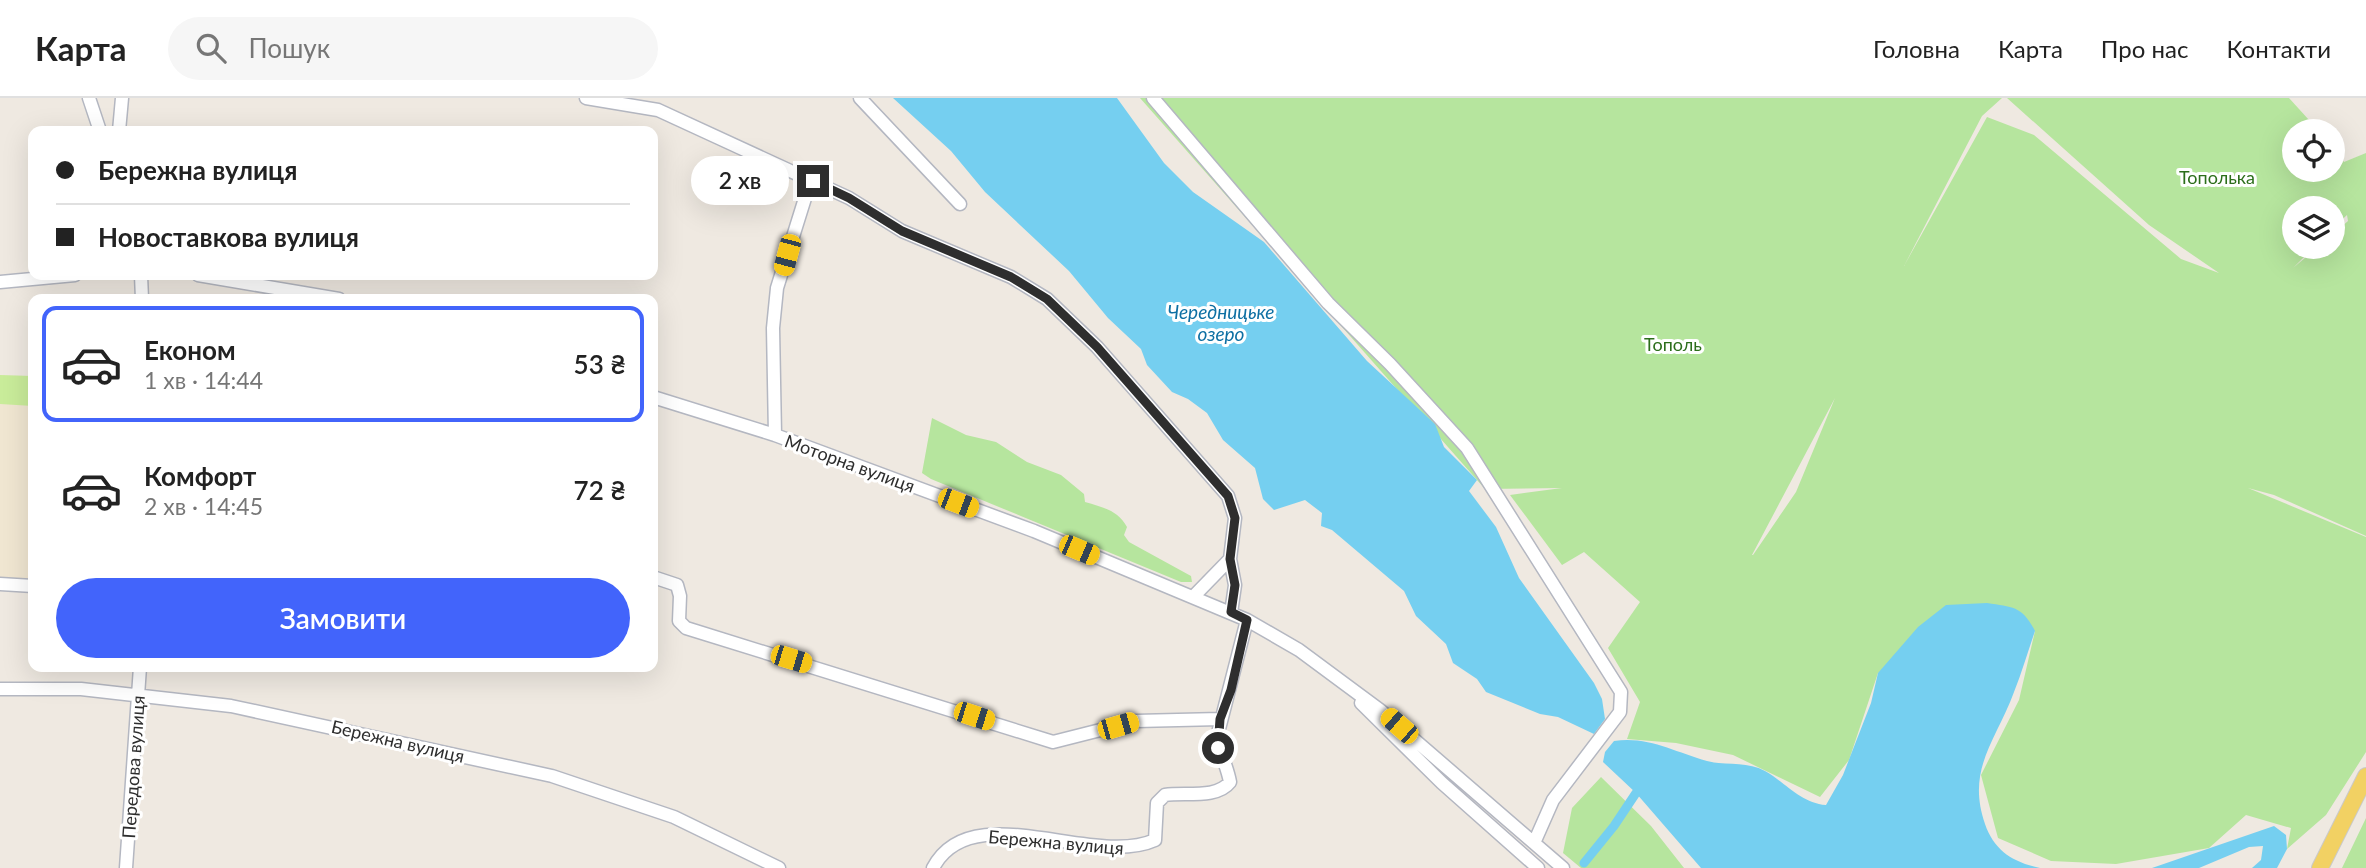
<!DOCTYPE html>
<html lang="uk">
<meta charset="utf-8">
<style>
:root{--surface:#fff;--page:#f6f6f6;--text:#222;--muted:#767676;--line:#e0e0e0;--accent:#4264fb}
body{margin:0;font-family:Lato,sans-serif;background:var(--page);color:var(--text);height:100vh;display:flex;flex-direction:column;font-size:26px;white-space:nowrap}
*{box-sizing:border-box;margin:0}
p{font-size:23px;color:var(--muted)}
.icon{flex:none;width:38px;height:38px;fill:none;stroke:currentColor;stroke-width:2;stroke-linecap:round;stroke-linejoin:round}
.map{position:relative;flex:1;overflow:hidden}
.details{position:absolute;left:28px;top:196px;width:630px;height:378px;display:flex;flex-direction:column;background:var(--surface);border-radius:14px;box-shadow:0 7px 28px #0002}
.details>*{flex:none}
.banner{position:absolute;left:28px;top:28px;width:630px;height:154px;border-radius:14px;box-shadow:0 7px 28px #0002;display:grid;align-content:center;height:154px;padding:0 28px;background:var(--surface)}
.controls{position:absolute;left:2282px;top:21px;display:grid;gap:14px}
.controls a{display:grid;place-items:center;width:63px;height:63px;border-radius:50%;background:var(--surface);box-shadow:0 7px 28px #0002;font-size:35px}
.end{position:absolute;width:32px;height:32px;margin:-16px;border:9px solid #2e2e2e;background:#fff;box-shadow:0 0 0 4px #fff}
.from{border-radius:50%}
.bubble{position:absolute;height:49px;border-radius:24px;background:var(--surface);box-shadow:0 7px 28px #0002;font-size:23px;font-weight:600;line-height:49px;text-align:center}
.car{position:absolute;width:21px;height:42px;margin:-21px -10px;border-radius:9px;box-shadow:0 0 5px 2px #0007;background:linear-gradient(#f5c518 24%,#345 0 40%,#f5c518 0 76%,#345 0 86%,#f5c518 0)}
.banner b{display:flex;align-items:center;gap:24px;height:66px;font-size:26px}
.banner b+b{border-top:2px solid var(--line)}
.banner i{width:18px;height:18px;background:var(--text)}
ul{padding:12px 0 0;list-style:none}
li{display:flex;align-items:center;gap:21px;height:116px;margin:0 14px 10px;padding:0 14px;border:4px solid transparent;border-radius:14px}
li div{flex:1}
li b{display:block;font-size:26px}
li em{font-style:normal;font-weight:600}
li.current{border-color:var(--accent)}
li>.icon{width:63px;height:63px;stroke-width:1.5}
.button{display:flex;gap:14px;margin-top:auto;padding:14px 28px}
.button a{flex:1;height:80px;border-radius:42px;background:var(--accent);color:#fff;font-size:28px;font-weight:600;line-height:80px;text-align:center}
header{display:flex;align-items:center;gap:42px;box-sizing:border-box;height:98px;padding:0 35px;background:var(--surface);border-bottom:2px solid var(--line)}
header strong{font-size:33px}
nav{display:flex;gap:38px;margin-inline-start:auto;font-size:24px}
.search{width:490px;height:63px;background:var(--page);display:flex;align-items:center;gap:18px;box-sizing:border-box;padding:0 24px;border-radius:38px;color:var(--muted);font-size:26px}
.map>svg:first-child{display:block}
.education{fill:#f0e6d1}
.green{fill:#b6e59e;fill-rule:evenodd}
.pitch{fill:#c9ec9a}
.water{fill:#75cff0}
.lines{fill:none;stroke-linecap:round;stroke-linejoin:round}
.canal{stroke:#75cff0;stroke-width:9}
.minor-casing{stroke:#b4b7c1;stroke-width:15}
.major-casing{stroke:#c9c9c9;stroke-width:18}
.minor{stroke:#fff;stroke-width:12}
.major{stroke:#f2d163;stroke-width:16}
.route{stroke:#2e2e2e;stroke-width:9}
.labels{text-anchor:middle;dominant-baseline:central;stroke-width:6;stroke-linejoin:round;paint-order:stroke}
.park-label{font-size:18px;fill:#2c6e1b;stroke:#fff}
.street-label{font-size:18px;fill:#2e2e2e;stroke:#fff}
.water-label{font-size:19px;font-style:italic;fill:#0d6fa3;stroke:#fff}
</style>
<header>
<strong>Карта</strong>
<div class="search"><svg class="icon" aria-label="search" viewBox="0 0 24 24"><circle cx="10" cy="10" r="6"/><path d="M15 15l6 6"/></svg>Пошук</div>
<nav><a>Головна</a><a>Карта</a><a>Про нас</a><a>Контакти</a></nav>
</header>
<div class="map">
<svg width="2366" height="770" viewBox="0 0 2366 770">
<rect width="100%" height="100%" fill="#efe9e1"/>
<path class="education" d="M0 279 33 282V482L0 480Z"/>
<path class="green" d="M1140 0H2002L1982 18 1904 168 1987 19 2034 37 2181 161 2219 175 2149 127 2007 0H2289L2319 33H2294V72H2333V50L2344 64 2366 55V438L2274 397 2248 390 2366 439V654L2326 717 2287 751 2291 730 2246 717 2209 750 2116 766 2051 763 1998 740 1981 677 2019 602 2035 533 1878 575 1849 662 1820 699 1733 657 1676 645 1627 641 1640 604 1608 550 1640 504 1584 454 1562 467 1510 397 1562 390 1485 391ZM2294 110H2333V130L2347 117 2348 123 2333 136V149H2318L2293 170 2314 149H2294ZM1835 300 1796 394 1753 457H1752Z
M932 320 966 337 996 344 1027 364 1061 377 1084 396 1085 404C1102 409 1118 412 1127 429L1124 437 1129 444 1191 478 1192 484H1181L931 381 922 375Z
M1601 679 1651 728 1684 770H1581L1563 755 1572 710Z
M2366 720V770H2342Z"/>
<path class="pitch" d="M0 277 33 278V308L0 306Z"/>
<path class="water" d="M893 0H1117L1164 65 1193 94 1264 144 1367 263 1435 326 1444 349 1477 382 1469 393 1496 429 1519 480 1594 585 1602 601 1605 621 1594 636 1558 619 1540 616 1486 594 1477 581 1453 565 1446 546 1416 518 1404 493 1332 432 1321 428 1322 415 1305 402 1274 412 1263 401 1255 370 1223 342 1207 315 1188 301 1172 294 1147 267 1141 251 1108 220 1069 173 985 94 951 53Z
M1987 505C2013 509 2022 508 2035 533 2028 553 2022 574 2014 594 1996 643 1966 671 1985 726 1994 752 2012 764 2040 770H1701L1636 695 1603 664 1605 654 1614 643C1649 638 1674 654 1707 663 1727 668 1747 663 1765 673 1786 685 1801 705 1826 707L1843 677 1871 605 1878 575 1918 529 1946 507Z
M2274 728 2286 737 2287 751 2277 770H2252L2261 762 2263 748 2249 749 2199 770H2152Z"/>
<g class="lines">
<path class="canal" d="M1584 765 1614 728 1636 695"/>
<defs>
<path id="minor" d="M89 0 100 33
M586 0 658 12 849 100 902 133 1011 179 1047 201 1097 249 1228 398 1235 420 1230 461 1235 487 1231 515
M860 0 960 106
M1153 0 1328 205 1390 266 1467 350 1621 594 1620 614 1553 702 1534 745
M119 33 122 0
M141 177 142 201
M198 177 339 201
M0 184 75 177
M653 299 775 337 1034 433 1247 522 1299 552 1380 612 1563 770
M775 337 773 230 777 190 806 97 813 83
M653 479 677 487 680 498 679 523 686 530 1053 644 1136 623 1220 621
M0 486 33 488
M1193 499 1230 461
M0 591H81L231 608 552 678 674 719 779 770
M1361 605 1442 685 1538 770
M126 770 140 569
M933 770C971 697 1093 770 1155 742L1157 705 1165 697C1185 694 1217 701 1230 684 1227 667 1218 653 1218 635L1247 522"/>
<path id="major" d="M2320 770 2366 678"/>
</defs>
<use href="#minor" class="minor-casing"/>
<use href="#major" class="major-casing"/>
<use href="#minor" class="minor"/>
<use href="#major" class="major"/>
</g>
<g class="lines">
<path class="route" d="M813 83 849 100 902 133 1011 179 1047 201 1097 249 1228 398 1235 420 1230 461 1235 487 1231 514 1247 522 1231 592 1220 621 1218 650"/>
</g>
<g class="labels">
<g class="park-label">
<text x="2217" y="79">Тополька</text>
<text x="1673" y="246">Тополь</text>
</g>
<g class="street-label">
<text transform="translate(850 365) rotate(20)">Моторна вулиця</text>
<text transform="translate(398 643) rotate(13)">Бережна вулиця</text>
<text transform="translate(133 669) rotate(-86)">Передова вулиця</text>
<text transform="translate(1056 744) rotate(5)">Бережна вулиця</text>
</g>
<g class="water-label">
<text x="1221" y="213">Чередницьке<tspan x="1221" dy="22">озеро</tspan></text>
</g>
</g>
</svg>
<div class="controls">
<a><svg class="icon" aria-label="locate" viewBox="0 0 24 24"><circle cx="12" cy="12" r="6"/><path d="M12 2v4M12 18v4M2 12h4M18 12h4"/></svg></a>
<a><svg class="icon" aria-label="layers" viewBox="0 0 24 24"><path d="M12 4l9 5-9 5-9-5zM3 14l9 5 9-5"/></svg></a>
</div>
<i class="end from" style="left:1218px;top:650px"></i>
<i class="end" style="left:813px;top:83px"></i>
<div class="bubble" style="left:691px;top:58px;width:98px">2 хв</div>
<i class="car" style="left:787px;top:157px;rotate:195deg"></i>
<i class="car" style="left:958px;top:405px;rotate:111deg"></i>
<i class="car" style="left:1079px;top:452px;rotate:113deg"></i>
<i class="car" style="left:791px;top:561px;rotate:107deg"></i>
<i class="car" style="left:974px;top:618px;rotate:108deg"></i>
<i class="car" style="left:1118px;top:628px;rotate:74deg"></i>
<i class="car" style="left:1399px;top:628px;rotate:311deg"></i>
<div class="banner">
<b><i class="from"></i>Бережна вулиця</b>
<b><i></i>Новоставкова вулиця</b>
</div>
<section class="details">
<ul>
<li class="current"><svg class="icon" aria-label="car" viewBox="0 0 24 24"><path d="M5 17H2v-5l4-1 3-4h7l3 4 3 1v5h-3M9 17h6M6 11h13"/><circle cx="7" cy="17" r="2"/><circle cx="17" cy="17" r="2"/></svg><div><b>Економ</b><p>1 хв · 14:44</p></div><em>53 ₴</em></li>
<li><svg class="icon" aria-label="car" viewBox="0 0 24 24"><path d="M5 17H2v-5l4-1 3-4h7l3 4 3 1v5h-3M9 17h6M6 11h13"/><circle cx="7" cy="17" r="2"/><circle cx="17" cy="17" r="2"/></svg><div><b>Комфорт</b><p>2 хв · 14:45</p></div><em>72 ₴</em></li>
</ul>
<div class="button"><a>Замовити</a></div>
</section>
</div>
